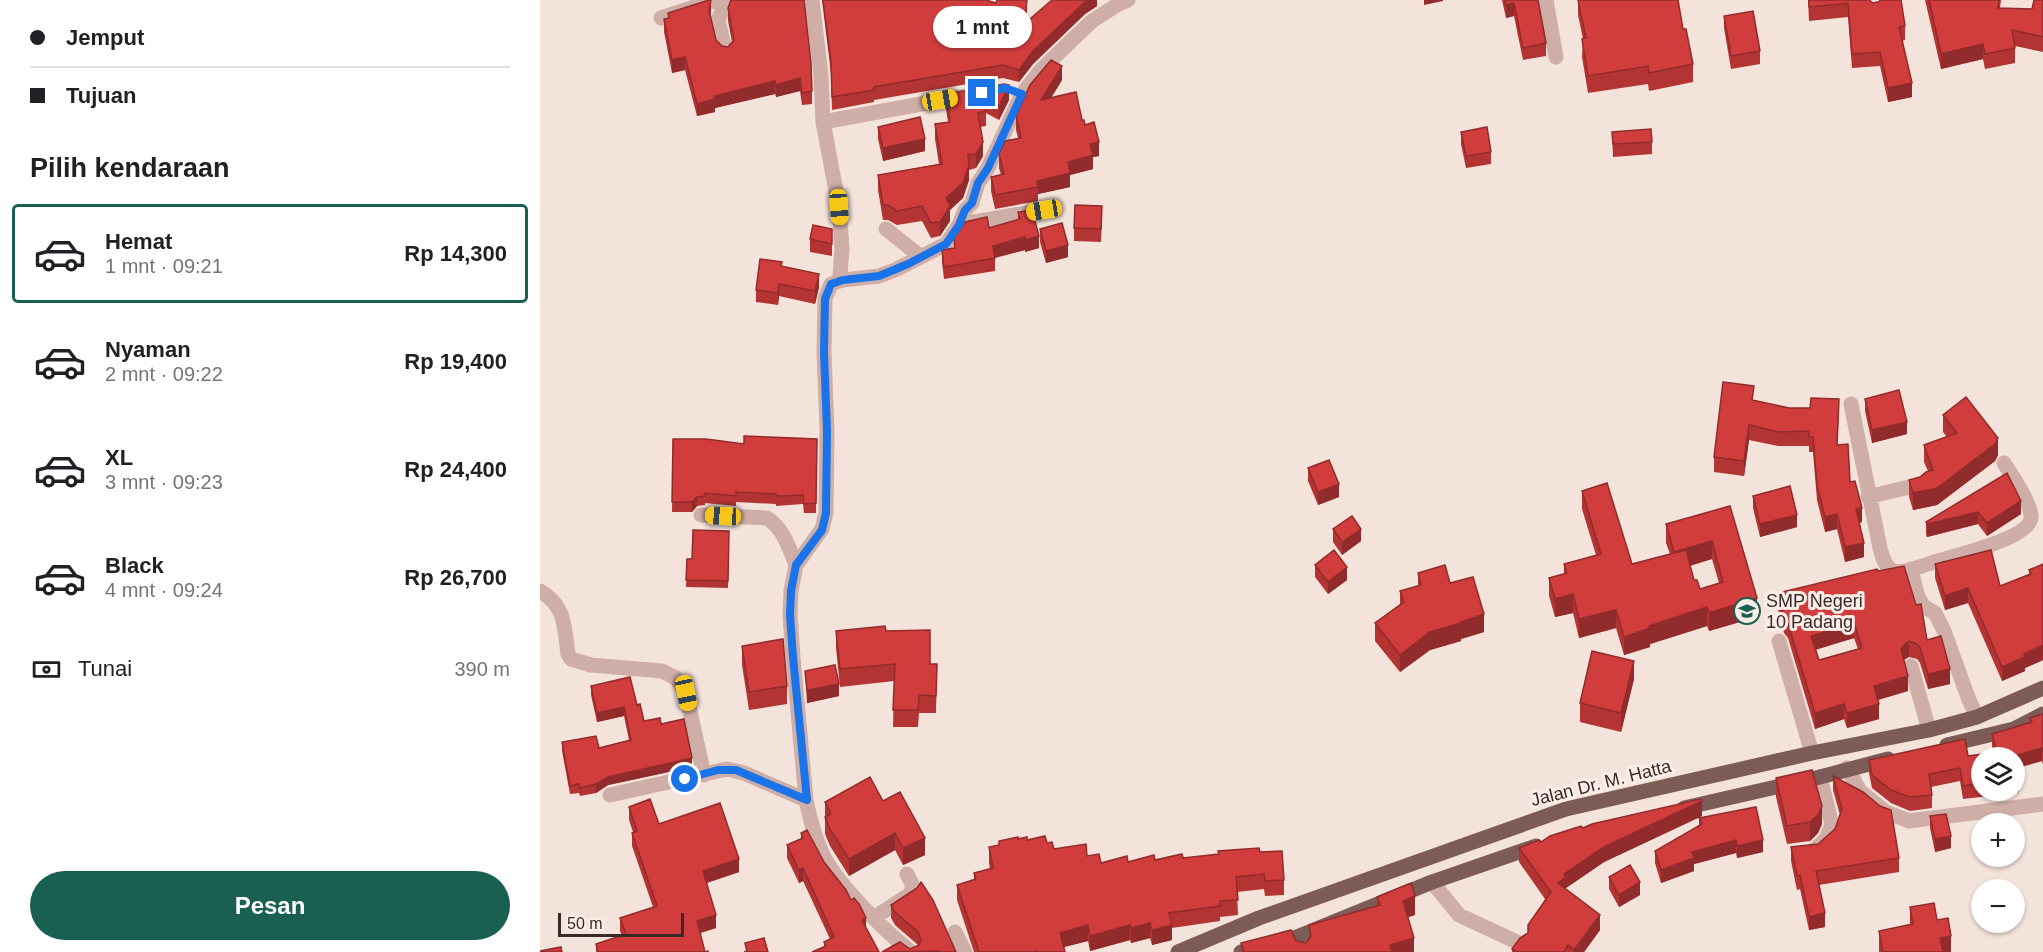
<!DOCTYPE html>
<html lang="id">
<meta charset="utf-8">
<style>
:root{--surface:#fff;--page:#f6f6f6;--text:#202124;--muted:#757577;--line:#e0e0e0;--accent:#195f52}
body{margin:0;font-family:Helvetica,sans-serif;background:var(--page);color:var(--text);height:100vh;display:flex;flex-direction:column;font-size:22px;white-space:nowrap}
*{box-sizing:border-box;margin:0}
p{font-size:20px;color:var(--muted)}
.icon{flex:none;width:33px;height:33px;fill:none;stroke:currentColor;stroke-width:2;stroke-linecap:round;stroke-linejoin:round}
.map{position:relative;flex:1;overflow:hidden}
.details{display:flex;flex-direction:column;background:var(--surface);width:540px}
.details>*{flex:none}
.guide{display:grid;align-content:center;height:132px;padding:0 30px;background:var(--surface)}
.tools{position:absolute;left:1431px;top:747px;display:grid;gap:12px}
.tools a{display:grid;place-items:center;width:54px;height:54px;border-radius:50%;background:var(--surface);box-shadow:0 2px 4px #0004;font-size:30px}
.scale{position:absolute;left:18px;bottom:15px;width:126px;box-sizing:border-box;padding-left:6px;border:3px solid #392928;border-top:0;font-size:16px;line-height:21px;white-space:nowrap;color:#392928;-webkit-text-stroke:4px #fbeee9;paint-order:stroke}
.end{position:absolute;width:27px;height:27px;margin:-14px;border:8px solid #1a73e8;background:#fff;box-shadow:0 0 0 3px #fff}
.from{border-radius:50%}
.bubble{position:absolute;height:42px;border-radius:21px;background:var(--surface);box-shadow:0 2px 4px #0004;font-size:20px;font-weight:700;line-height:42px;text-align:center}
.car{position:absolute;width:18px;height:36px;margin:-18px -9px;border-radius:8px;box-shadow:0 0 4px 2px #0007;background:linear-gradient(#f5c518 24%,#345 0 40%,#f5c518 0 76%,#345 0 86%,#f5c518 0)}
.guide b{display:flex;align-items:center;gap:21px;height:57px;font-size:22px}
.guide b+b{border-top:2px solid var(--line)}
.guide i{width:15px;height:15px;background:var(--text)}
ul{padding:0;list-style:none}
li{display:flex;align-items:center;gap:18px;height:99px;margin:0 12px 9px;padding:0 18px;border:3px solid transparent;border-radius:6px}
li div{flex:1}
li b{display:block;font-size:22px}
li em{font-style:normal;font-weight:700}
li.active{border-color:var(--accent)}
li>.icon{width:54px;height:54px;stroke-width:1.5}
h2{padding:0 30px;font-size:27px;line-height:72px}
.pay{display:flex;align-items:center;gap:15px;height:66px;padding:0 30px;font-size:22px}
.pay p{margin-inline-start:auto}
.button{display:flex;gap:12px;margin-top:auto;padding:12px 30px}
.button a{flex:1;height:69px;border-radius:36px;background:var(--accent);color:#fff;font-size:24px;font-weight:700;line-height:69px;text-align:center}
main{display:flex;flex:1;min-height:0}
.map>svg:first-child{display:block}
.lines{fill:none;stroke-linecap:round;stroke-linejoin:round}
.minor{stroke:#ceaea6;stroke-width:15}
.major{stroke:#7d5b57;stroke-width:15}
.wall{fill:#b43434;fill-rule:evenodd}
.shaded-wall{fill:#922b2b}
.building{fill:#d13d3d;stroke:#922b2b;stroke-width:1.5;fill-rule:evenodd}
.route{stroke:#1a73e8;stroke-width:8}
.labels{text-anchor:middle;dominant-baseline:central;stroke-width:6;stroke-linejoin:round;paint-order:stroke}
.poi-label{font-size:18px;fill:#392928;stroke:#fbeee9;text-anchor:start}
.street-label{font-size:18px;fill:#392928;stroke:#fbeee9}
</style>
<main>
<section class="details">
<div class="guide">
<b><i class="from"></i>Jemput</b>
<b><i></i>Tujuan</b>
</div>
<h2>Pilih kendaraan</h2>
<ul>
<li class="active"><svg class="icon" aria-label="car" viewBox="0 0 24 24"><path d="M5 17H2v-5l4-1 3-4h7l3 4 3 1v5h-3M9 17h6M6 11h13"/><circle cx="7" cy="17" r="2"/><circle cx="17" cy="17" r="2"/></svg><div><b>Hemat</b><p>1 mnt · 09:21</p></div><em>Rp 14,300</em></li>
<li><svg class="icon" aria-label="car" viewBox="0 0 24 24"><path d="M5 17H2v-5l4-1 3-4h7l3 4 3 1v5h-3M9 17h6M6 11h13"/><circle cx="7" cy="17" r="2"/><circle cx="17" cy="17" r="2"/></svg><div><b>Nyaman</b><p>2 mnt · 09:22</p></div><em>Rp 19,400</em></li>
<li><svg class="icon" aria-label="car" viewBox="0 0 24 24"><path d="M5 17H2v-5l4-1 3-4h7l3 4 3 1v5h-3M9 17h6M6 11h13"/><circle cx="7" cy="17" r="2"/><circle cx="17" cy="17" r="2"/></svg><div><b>XL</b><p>3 mnt · 09:23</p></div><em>Rp 24,400</em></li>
<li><svg class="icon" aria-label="car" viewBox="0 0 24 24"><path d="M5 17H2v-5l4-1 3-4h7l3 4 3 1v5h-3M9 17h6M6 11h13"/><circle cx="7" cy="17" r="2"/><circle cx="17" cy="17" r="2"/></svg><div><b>Black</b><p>4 mnt · 09:24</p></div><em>Rp 26,700</em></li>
</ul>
<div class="pay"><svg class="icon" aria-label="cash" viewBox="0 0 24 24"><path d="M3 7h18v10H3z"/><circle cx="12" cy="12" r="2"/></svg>Tunai<p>390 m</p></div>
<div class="button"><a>Pesan</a></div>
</section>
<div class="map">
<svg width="1503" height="952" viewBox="0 0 1503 952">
<rect width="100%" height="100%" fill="#f4e3db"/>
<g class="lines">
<path class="minor" d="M272 0 281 75 283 122 299 207 302 249 300 275 303 280
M1006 0 1016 57
M121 18 176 0
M185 50 178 20 187 0
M283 122 425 96
M428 223 504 210
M346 229 380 256
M1311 404 1340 548C1342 556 1345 567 1353 571 1361 574 1385 565 1394 562 1411 557 1491 538 1491 517 1492 505 1471 474 1464 463
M1328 497 1377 485
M161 515 227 518C244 529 249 548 256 565
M1371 569 1377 594 1383 606 1395 613 1404 631 1429 700 1437 717
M0 591C26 606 24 627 28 654L31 659 51 665 122 671 136 678 146 693 164 775
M1239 641 1272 753
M1371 666 1389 730
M1307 768 1320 791 1346 812 1369 821 1503 804
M70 795 187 769 204 773 266 800
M1274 850 1286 839 1292 825 1280 777
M892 882 919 915 979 943
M335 917 372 893V884L367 874
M415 932 425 952
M371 952C344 930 301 888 284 857 275 839 270 820 266 800L253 657 250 615 251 591 256 565 282 529 286 513 287 431 284 352 285 299 291 284 303 280 339 276 355 270 406 244 419 225 425 210 432 203 438 183 448 168 482 94 500 71 533 39 552 21 577 5 588 0"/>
<path class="major" d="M1407 745 1474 729 1503 714
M1144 808 1280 777 1348 759
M638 952 719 918 1026 809 1272 753 1389 730 1437 717 1503 688
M701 952 757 937 892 882 996 846"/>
</g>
<path class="wall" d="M282 0H446L487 12 486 23 557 0V6L545 14 493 64 479 82 463 78 334 100V102L292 110 291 74Z
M962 0H998L1006 43V56L983 60 974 16 966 18Z
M1038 0H1138L1143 29 1153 64V82L1109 91 1108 84 1048 93 1042 57 1043 39 1038 15Z
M1268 0H1329L1365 26V40L1362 41 1372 97 1348 102 1340 66 1312 68 1308 17 1269 21Z
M1385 0H1461L1460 8 1492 9 1503 0V52L1475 46V63L1445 69 1443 59 1401 69Z
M188 8 272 91V104L262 105 260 91 236 97 235 94 175 108V112L157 116 145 70 132 73 124 32V19L128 18V13L171 12 170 16 176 40 182 46 188 47 192 42 188 21Z
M1184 16 1220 51V64L1191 69 1184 28Z
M522 80 511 98 542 120 545 125 559 156 553 157V169L530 175V187L498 194V201L455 209 451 191V177L461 175 459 168V154L478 138 476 130V116Z
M406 94 469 100 459 120 446 113V126L440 127 443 156 436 168 429 170V180L423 198 410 210V221L400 236 391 238 382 221 357 225 348 220H343L338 190V175L399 164 395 139V124L408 122 406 109Z
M338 127 385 151 343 161 338 139Z
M921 132 951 152V164L926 168 921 144Z
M1072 132 1112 142V154L1073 157Z
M478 212 499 248 485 252V250L455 258V271L404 279 402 262V250L414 248V238L478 220Z
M562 219 561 242 534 241V228Z
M292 229V256L270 252V239Z
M500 229 528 257 506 263 500 242Z
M242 266 279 287 275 304 239 296 238 305 216 302V290Z
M1325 399 1367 434 1332 443 1325 411Z
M1214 400 1249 408 1299 414 1297 445 1310 482 1322 522 1319 523 1324 557 1305 562 1297 529 1285 532 1277 500 1273 452H1269V446H1238L1209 440 1204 476 1174 472V457Z
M1403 415 1458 455 1455 461 1397 505 1373 510 1369 497V480L1380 477 1388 471 1384 462V445L1407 437 1403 432Z
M133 439 204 444 277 439 276 513H264L263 504 236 506V504L196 502V506L165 503V505L157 506 152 512H132Z
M768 468 799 497 778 505 768 481Z
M1042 491 1092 564 1130 554 1126 543V524L1190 506 1217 617 1169 631 1167 626 1110 644V647L1084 655 1076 628 1039 638 1033 613 1015 617 1009 596V578L1024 574V564L1056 555 1042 509ZM1172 559 1179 583 1160 589 1154 580 1150 566Z
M1213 496 1257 527 1220 537 1213 508Z
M1481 501V514L1447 536 1438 524 1387 537 1386 534V522Z
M793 529 821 541 802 555 793 542Z
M189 531 188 588 146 587 147 559H152Z
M1395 564 1460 586 1489 574V570L1503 564V660L1485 668V671L1462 681 1428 603 1405 610 1395 578Z
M775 565 807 580 788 594 775 577Z
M1338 571 1387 640 1410 684 1388 689 1380 663 1377 659 1369 657 1364 659 1368 691 1338 700 1339 719 1307 728 1304 719 1275 729 1248 638 1244 633 1238 609V593ZM1314 638 1318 649 1279 660 1275 650Z
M878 573 910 583 944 632 921 639V641L890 650 860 672 835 641V623L860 604V591L878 586Z
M296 631H346L390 664H397L396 713H379L378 727H353L354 681 300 687 296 648Z
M202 646 247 686V704L209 710 202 665Z
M265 671 299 696 267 703Z
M1094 679 1081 732 1040 722V703Z
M51 686 97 705 104 721 121 724 152 767 68 785 56 793 40 796 39 793 30 794 22 751V742L59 748 89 740 84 716 57 722 51 695Z
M1503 714V765L1502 761 1477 768 1479 792 1459 796 1458 795 1423 799 1420 781 1391 787 1392 795V808L1370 811 1351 803 1332 788 1329 773V760L1428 756 1453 752 1452 747V734L1490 722V718ZM1442 758 1474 790H1442Z
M1293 776 1359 858V872L1279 885 1285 927 1269 930 1260 889 1257 890 1251 861V847L1278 844 1295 829 1300 815 1293 790Z
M1236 778 1282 824 1278 833 1270 841 1247 844 1236 797Z
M343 801 385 855 363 865 355 850 309 876 290 846 285 834V802Z
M89 807 119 824 199 872 167 883 176 928 160 933 165 952H168H56V944L82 936 80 931V918L113 907 92 846V833L93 832 89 820Z
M1162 816 1064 862 1026 888V889L1060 930 1044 952H972V949L988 933 1005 899 979 862V848L1001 842 1043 828Z
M1390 816 1411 848 1395 852 1390 828Z
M1159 818 1223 852 1197 858 1196 853 1154 864V871L1121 883 1115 863V851L1159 826Z
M261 833 284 862 311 900 326 928 284 947V942L290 939 263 881 259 883 247 858V845L261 839Z
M478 839 507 843 514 849 547 856 561 863 643 858 720 852 744 880V895L725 896 724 889 697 892 698 915 680 917V921L632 928V940L612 945 610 938 591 943 590 940 550 951 548 941 524 947 525 952H434L417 900V885L434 880V873L450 869 449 863V847L459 845V841Z
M1069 877 1100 895 1079 907 1069 889Z
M837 897 875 915 868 917 874 952H701V943L756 941 766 943 769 938V925L837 906Z
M351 905 416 952 370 949 378 945 355 925 351 918Z
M1370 907 1397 920 1411 952H1339V931L1370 924Z"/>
<path class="shaded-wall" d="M171 0V12L169 22V10Z
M487 0V12L484 37V24Z
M547 0H557V6L545 14 493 64 479 82V70L493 51Z
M884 0H903V1L884 5Z
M974 3V16L966 18V5Z
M1443 44V59L1401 69V54Z
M145 57V70L132 73V60Z
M522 66V80L501 114V100Z
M260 78V91L236 97V85Z
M235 81V94L175 108V112L157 116V104L174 96Z
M1372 83V97L1348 102V88Z
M469 85V100L459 120V106Z
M385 139V151L343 161V148Z
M443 142V156L436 168V154Z
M559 142V156L553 157V169L530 175V187L498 194 497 181 528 162 550 144Z
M429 165V180L423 198 410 210V221L400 236V222L406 198Z
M499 236V248L485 252V240Z
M485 237V250L453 258V246Z
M528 245V257L506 263V251Z
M279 274V287L275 304V291Z
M239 284V296L238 305V293Z
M1367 422V434L1332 443V430Z
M1209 425V440L1204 476V461Z
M1458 438V455L1455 461 1397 505 1373 510V493Z
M799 484V497L778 505V492Z
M157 497V506L152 512V502Z
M1481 501V514L1447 536V523Z
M1322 508V522L1316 524V509Z
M1438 512V524L1387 537V524Z
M1297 514V529L1285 532V517Z
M1257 515V527L1220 537V524Z
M821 529V541L802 555V542Z
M1172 541V559L1134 570V552Z
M1324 543V557L1305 562V547Z
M807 567V580L788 594V582Z
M1428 588V603L1405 610V596Z
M1033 594V613L1015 617V599Z
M1217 598V617L1169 631V613Z
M1167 607V626L1110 644V647L1084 655V637L1109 626Z
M1076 610V628L1039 638V619Z
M944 614V632L921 639V641L890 650 860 672V655L890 632Z
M1314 623V638L1271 651V636Z
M1369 641V657L1364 660 1361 649 1364 645Z
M1503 645V660L1485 668V671L1462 681V667Z
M1094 661V679L1081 732V713Z
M1410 669V684L1388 689V674Z
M1368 676V691L1334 701V686Z
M299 684V696L267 703V690Z
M1304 704V719L1275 729V713Z
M1339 704V719L1307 728V713Z
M84 707V716L57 722V713Z
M1502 748V761L1474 769V756Z
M152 758V767L68 785 56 793V784L68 777Z
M1479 778V792L1459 796V790H1474V779Z
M1162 801V816L1064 862 1026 888V892L1018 883 1024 874 1064 847Z
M1282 806V824L1278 833 1270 841V822Z
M355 833V850L309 876V859Z
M1411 836V848L1395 852V839Z
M385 838V855L363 865V848Z
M1196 840V853L1154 864V871L1121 883V870L1152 852Z
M1223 840V852L1197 858V846Z
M199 859V872L163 884V871Z
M263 868V881L259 883V870Z
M1100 882V895L1079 907V895Z
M875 896V915L863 919V901Z
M1285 913V927L1269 930V917Z
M176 915V928L157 934V921Z
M1060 915V930L1044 952H1034V950Z
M326 918V931L322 920Z
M610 923V938L591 943V928Z
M548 925V941L520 948V933Z
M590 925V940L550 951V936Z
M632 925V940L612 945V930Z
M1411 936V952H1400V938Z
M874 938V952H850V945Z"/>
<path class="building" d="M169 0H171L169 10 176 40 182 46 188 47 194 40 188 8 191 0H264L271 63 272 91 262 93 260 78 236 85 235 81 174 96 175 99 157 104 145 57 132 60 124 19 129 18 128 13Z
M283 0H446L456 3 457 0H487L484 24 512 0H547L493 51 479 70 463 65 334 87V90L292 97 291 61Z
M965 0H998L1006 43 983 48 974 3 966 5Z
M1038 0H1138L1143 29H1146L1153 64 1109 73 1108 66 1048 76 1042 39 1046 38Z
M1269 0H1329L1333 3 1338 2 1341 0H1361L1365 26 1359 27 1372 83 1348 88 1340 52 1312 54 1308 3 1269 7Z
M1389 0H1459L1458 8 1492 9 1494 0H1503V37L1472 30 1475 48 1445 54 1443 44 1401 54Z
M1213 11 1220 51 1191 56 1184 16Z
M511 60 522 66 501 100 536 92 542 120H544L545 125 554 122 559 142 550 144 553 155 528 162 530 173 497 181 498 187 455 195 451 177 464 174 459 154 465 141 481 138 476 116 490 85Z
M464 84 469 85 459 106 444 97 446 111 438 113 443 142 436 154 428 155 429 165 423 183 406 198 410 206 400 222 391 223 382 206 357 211 348 205H343L338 175 402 164 395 124 410 122 406 94Z
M380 117 385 139 343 148 338 127Z
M947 127 951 152 926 156 921 132Z
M1111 129 1112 142 1073 144 1072 132Z
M535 205 562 206 561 229 534 228Z
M492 210 499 236 485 240V237L453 246 455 258 404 267 402 250 415 248 414 238 425 222 447 217 449 228 480 219 478 212Z
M522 223 528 245 506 251 500 229Z
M273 225 292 229V244L270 239Z
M220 259 242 262 241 266 279 274 275 291 239 284 238 293 216 290Z
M1183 382 1214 386 1212 400 1249 408H1270L1271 398 1299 399 1297 445 1308 444 1310 482 1315 481 1322 508 1316 509 1324 543 1305 547 1297 514 1285 517 1277 485 1273 437H1269V431L1238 432 1209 425 1204 461 1174 457Z
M1359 390 1367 422 1332 430 1325 399Z
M1426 397 1458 438 1455 444 1397 488 1373 493 1369 480 1380 477 1386 472 1393 470 1384 445 1417 433 1403 415Z
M204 436 277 439 276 503 264 504 263 495 236 496V494L196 492V496L165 493V496L157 497 152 502H132L133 439H166L204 444Z
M789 460 799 484 778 492 768 468Z
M1467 473 1481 501 1447 523 1438 512 1387 524 1386 522Z
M1067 483 1092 564 1146 550 1154 580H1157L1160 589 1183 582 1172 541 1134 552 1126 524 1190 506 1217 598 1169 613 1167 607 1109 626 1110 628 1084 637 1076 610 1039 619 1033 594 1015 599 1009 578 1027 573 1024 564 1061 554 1042 491Z
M1250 486 1257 515 1220 524 1213 496Z
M812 516 821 529 802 542 793 529Z
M153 530 189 531 188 581 146 580 147 559H152Z
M794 550 807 567 788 582 775 565Z
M1451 550 1460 586 1491 574 1489 570 1503 564V645L1484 654 1485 657 1462 667 1428 588 1405 596 1395 564Z
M905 565 910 583 933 577 944 614 921 622V623L890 632 860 655 835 623 864 602 860 591 881 585 878 573Z
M1364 566 1376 605 1381 604 1387 640 1401 636 1410 669 1388 674 1380 648 1377 644 1369 641 1364 645 1361 649 1368 676 1334 686 1339 704 1307 713 1304 704 1275 713 1248 623 1244 618 1238 593 1337 569 1338 571ZM1314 623 1322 648 1279 660 1271 636Z
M345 626 346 631 390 630V664H397L396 696 379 695 378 710H353L355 664 300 669 296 631Z
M243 639 247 686 209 692 202 646Z
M1052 651 1094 661 1081 713 1040 703Z
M295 665 299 684 267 690 265 671Z
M90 677 97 705 100 704 104 721 120 718 121 724 144 719 152 758 68 777 56 784 40 788 39 784 30 786 22 742 56 736 59 748 91 740 84 707 57 713 51 686Z
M1503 714V752L1502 748 1474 756 1479 778 1474 779V758H1442V783L1423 786 1420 768 1389 774 1392 795 1370 797 1351 790 1332 775 1329 760 1425 739 1428 756 1457 752 1452 734 1492 722 1490 718Z
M1272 770 1282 806 1278 815 1270 822 1247 826 1236 778Z
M1293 776 1323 792 1340 806 1351 810 1359 858 1276 871 1285 913 1269 917 1260 875 1257 876 1251 847 1278 844 1295 829 1302 809Z
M330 777 343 801 360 792 385 838 363 848 355 833 309 859 290 829 285 817 291 814 285 802Z
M110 799 119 824 180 803 199 859 163 871 176 915 157 921 165 952 168 951V952H58L56 944 86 934 80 918 117 906 92 833 97 831 89 807Z
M1161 799 1162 801 1064 847 1024 874 1026 877 1018 883 1060 915 1034 950 1028 945 1024 952H977L972 949 980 938 988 933V925L1011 892 979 848 999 840 1001 842 1010 836 1035 828 1041 826 1043 828 1052 824Z
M1216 807 1223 840 1197 846 1196 840 1152 852 1154 858 1121 870 1115 851 1162 824 1159 818Z
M1406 814 1411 836 1395 839 1390 816Z
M267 830 284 862 306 890 311 900 314 898 319 904 326 918 322 920 339 952H272L286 946 284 942 294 937 263 868 259 870 247 845 263 838 261 833Z
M505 836 507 843 512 842 514 849 546 844 547 856 559 854 561 863 587 856 588 862 614 855 615 860 642 854 643 858 679 854 678 851 719 848 720 852 742 851 744 880 725 881 724 874 696 877 698 900 680 901V906L629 913 632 925 612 930 610 923 591 928 590 925 550 936 548 925 520 933 525 952H498L497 951 495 952H439L417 885 436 879 434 873 453 868 449 847 459 845V841L478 837V839L487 837V840Z
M1090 865 1100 882 1079 895 1069 877Z
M381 882 393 900 416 952H400V951L342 952 360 942 370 949 379 945 381 940 378 932 355 912 351 905 377 888Z
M871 883 875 896 863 901 874 938 850 945 852 952H704L701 943 751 930 756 941 766 943 771 936 769 925 840 905 837 897Z
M1394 903 1397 920 1408 918 1411 936 1400 938 1403 952H1343L1339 931 1373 924 1370 907Z
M224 938 228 952H204L207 951 205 943Z
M21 947 22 952H0V951Z"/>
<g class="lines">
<path class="route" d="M145 779 178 770H196L267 800 253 657 250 615 251 591 256 565 282 530 286 513 287 431 284 352 285 299 291 284 303 280 339 276 368 264 406 244 419 225 425 210 432 203 438 183 448 168 482 94 465 88 442 93"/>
</g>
<defs>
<symbol id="school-ring" viewBox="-11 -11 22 22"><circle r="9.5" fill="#fbeee9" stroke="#195f52" stroke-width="1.5"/><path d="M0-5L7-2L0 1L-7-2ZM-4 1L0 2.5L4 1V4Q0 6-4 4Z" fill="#195f52"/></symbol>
</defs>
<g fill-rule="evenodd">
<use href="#school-ring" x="1192" y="596" width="30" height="30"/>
</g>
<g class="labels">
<g class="poi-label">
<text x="1226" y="601">SMP Negeri<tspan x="1226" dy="21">10 Padang</tspan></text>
</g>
<g class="street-label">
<text transform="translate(1061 783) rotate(-14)">Jalan Dr. M. Hatta</text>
</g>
</g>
</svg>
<div class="tools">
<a><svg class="icon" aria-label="layers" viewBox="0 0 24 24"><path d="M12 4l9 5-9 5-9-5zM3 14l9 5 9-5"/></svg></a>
<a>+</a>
<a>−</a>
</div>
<div class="scale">50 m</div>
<i class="end from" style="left:145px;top:779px"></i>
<i class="end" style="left:442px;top:93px"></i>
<div class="bubble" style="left:393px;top:6px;width:99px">1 mnt</div>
<i class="car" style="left:400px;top:100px;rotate:80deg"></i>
<i class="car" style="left:299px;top:207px;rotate:176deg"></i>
<i class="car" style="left:504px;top:210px;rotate:260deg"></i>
<i class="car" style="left:183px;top:516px;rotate:273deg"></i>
<i class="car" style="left:146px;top:693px;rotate:168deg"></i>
</div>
</main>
